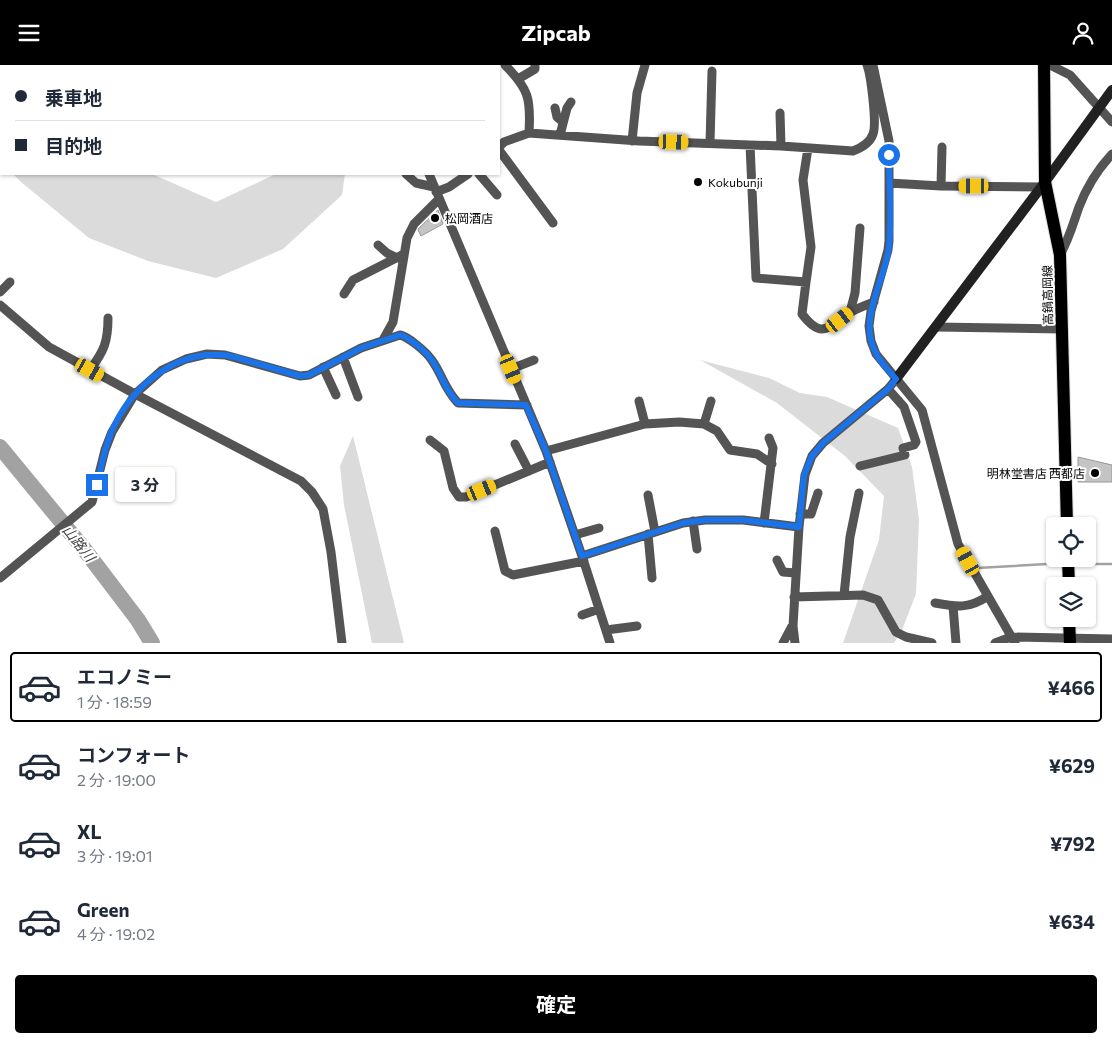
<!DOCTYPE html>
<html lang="ja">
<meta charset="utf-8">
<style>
:root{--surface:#fff;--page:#f2f2f3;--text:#1f2937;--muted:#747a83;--line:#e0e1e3;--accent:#000}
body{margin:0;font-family:Commissioner,"Noto Sans JP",sans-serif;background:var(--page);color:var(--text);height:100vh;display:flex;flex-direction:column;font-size:19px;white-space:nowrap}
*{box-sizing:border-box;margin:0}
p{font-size:16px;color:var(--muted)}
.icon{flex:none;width:28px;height:28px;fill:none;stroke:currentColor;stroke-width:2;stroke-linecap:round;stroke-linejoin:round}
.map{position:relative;height:578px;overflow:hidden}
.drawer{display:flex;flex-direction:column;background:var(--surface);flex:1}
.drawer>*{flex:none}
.hud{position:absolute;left:0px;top:0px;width:500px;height:110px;box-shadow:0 1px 4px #0004;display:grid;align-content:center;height:110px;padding:0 15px;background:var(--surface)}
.buttons{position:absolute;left:1046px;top:452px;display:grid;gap:10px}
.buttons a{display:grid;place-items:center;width:50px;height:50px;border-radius:5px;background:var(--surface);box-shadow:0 1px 4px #0004;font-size:25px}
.end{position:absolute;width:22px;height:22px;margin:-11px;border:6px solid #1a73e8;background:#fff;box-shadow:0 0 0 2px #fff}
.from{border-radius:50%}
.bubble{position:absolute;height:35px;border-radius:5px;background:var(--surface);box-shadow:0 1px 4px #0004;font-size:16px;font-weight:700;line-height:35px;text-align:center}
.car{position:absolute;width:15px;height:30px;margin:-15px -8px;border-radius:6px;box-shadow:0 0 4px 1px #0007;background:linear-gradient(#f5c518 24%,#345 0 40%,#f5c518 0 76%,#345 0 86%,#f5c518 0)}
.hud b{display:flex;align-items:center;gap:18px;height:48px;font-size:19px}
.hud b+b{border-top:1px solid var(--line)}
.hud i{width:12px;height:12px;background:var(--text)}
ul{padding:9px 0 0;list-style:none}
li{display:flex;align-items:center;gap:15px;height:70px;margin:0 10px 8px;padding:0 5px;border:2px solid transparent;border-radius:5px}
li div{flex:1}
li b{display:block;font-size:19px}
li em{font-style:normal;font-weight:700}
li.active{border-color:var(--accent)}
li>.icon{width:45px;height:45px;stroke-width:1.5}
.primary-button{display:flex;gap:10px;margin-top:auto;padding:10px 15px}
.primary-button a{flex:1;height:58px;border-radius:5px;background:var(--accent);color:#fff;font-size:20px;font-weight:700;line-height:58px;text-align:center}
header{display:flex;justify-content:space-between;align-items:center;height:65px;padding:0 15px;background:var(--accent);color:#fff;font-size:22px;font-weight:700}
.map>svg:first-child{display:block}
.green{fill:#dbdbdb}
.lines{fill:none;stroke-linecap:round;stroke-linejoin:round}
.stream{stroke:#a2a2a2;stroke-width:2.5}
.river{stroke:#a2a2a2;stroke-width:16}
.building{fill:#c4c4c4;stroke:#989898}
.primary-casing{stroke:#dbdbdb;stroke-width:14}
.street{stroke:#545454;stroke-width:9}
.secondary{stroke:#212121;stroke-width:10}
.primary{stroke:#000;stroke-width:12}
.route{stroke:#1a73e8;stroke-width:6}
.poi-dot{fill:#000;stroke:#fff;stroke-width:2}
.labels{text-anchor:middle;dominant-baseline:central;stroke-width:4;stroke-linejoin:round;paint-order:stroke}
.poi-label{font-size:12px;fill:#000;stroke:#fff;text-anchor:start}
.street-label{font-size:12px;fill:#000;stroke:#fff}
.water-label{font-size:14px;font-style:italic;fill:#434343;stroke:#fff}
</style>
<header><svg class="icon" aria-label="menu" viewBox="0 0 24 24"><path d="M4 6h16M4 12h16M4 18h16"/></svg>Zipcab<svg class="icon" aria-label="person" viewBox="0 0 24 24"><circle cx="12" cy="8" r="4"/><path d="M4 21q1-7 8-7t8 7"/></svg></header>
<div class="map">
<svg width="1112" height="578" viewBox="0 0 1112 578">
<rect width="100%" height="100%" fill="#fff"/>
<path class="green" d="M13 109H152L216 137 276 109H345L342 130 283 184 216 213 148 196 89 173 21 117Z
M700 295 769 313 800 328 827 332 898 363 912 402 919 455 916 529 902 565 894 578H843L879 475 884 431 845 391 777 338Z
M353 371 404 578H372L344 440 340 401Z"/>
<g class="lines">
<path class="stream" d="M1073 499H1112
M977 503 1065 498"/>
<path class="river" d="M0 382 84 484 138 555 152 578"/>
</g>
<path class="building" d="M438 145 443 159 421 171 418 165 419 163Z
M1078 392 1112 400V417H1078Z"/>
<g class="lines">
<defs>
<path id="primary" d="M1044 0 1045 117 1060 190 1067 461
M1068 494 1069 521
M1069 554 1070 578"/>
</defs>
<use href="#primary" class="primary-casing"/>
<path class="street" d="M349 0 351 1
M505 0C529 24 531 34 529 68
M873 0 889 76V176L888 185 871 246 869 261 871 276 876 289 922 345 958 479 1015 578
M1050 0 1070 10 1112 57
M440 1 441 0
M518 14 535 4V0
M555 43 557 52 563 57
M780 48 781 81
M560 70 567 43 571 37
M632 76 637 28 645 0
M710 78 712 6
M750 80 756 213 806 217 811 182 803 115 808 83
M499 82 504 77 529 68 639 76 781 81 853 86C861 83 870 78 873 69 877 59 871 10 867 0
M499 85 553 158
M406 109 416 118 434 122
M429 109 546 386 582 491 610 578
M479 109 497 130
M889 118 941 121 1042 122
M941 121 942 82
M436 127 449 122 468 109
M378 180 387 188 397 193
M1060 190C1069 174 1073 159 1079 142 1087 121 1097 105 1112 89
M806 217 802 249C824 278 830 258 851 247 858 243 866 240 874 237
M0 227 10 217
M344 229 353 215 404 189
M0 240 49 282 135 329 301 416 312 427 323 444 331 487 342 578
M850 247 855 228 860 163
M936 262 1062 264
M383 275 393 257 407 173 414 159 439 134
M343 292 358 332
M323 302 336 330
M511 304 534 295
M90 305C104 286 108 277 108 253
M639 336 645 359
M704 359 711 336
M430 375 444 386 453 423 459 432H466L550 397
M515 379 529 406
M546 386 645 359 679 357 704 359 717 366 730 385 757 389 772 399
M860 401 905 390 903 383 914 380 916 377 904 342 888 324
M648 430 655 467
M800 449H811L818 428
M693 456 697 484
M764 458 773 383 769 373
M495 466 505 506 513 510 584 496
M648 469 652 513
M575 470 599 463
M582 491 683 458 705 455H743L799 462
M777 495 783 507 796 508
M0 513 92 437 105 385 112 367 135 329 162 305 186 294 207 289 225 290 300 311 309 310 361 283 400 270C409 272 426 287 431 294 443 310 443 322 458 338L527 340
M844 530 850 472 859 428
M794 532 863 530 878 535 896 567 906 572 932 578
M935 538C957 542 969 544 988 531
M953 541 956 578
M582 550 599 544
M606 565 637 561
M783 578 792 561
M795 578 793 561 799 462 805 410 812 391 823 378 888 324 896 314
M995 578 1011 572 1112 574"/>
<path class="secondary" d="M896 314 1045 117 1112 25"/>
<use href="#primary" class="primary"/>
</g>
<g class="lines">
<path class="route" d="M97 420C101 403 104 385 111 368 129 324 173 286 222 290 231 290 240 294 248 296 265 301 283 306 300 311L309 310 361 283 400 270C409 272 426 287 431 294 443 310 443 323 458 338L526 340 546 386 582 491 683 458 705 455H743L799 462 804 410 812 391 823 378 888 324 896 314C889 306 882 299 877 290 856 256 885 217 889 182 892 152 889 120 889 90"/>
</g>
<g class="poi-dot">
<circle cx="698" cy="117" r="5"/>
<circle cx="435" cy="153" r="5"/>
<circle cx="1095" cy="408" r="5"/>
</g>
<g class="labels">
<g class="poi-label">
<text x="708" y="117">Kokubunji</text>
<text x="445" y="153">松岡酒店</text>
<text x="1085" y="408" text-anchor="end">明林堂書店 西都店</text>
</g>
<g class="street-label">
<text transform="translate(1047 230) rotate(-91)">高鍋高岡線</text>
</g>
<g class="water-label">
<text transform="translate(79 478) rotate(51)">山路川</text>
</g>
</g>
</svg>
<div class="buttons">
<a><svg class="icon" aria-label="locate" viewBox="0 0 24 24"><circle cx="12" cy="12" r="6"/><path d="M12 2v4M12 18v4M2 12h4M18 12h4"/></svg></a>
<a><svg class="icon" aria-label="layers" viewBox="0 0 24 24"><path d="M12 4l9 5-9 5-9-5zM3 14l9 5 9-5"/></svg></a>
</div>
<i class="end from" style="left:889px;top:90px"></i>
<i class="end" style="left:97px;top:420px"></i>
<div class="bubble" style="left:115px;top:402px;width:60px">3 分</div>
<i class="car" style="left:674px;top:77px;rotate:92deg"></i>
<i class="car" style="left:974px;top:121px;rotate:270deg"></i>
<i class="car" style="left:840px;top:255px;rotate:52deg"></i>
<i class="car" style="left:511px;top:304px;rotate:157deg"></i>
<i class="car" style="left:90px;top:305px;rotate:119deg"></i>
<i class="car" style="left:482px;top:425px;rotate:68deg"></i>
<i class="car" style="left:968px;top:496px;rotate:331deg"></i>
<div class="hud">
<b><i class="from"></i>乗車地</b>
<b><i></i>目的地</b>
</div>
</div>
<section class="drawer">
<ul>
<li class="active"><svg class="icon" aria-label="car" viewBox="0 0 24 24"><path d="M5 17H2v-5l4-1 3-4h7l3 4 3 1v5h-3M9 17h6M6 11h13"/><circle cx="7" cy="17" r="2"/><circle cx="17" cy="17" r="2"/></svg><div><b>エコノミー</b><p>1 分 · 18:59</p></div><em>¥466</em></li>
<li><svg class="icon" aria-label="car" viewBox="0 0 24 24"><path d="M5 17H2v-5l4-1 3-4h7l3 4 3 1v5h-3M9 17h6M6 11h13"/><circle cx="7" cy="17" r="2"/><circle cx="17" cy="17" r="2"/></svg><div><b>コンフォート</b><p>2 分 · 19:00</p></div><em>¥629</em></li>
<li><svg class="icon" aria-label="car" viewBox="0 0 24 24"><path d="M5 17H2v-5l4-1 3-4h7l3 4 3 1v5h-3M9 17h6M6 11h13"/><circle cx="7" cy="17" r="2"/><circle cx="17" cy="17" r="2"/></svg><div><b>XL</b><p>3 分 · 19:01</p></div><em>¥792</em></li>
<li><svg class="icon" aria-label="car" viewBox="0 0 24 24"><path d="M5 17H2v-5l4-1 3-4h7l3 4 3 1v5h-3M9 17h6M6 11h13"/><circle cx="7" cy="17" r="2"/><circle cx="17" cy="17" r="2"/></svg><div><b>Green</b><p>4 分 · 19:02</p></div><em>¥634</em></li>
</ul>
<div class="primary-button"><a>確定</a></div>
</section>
